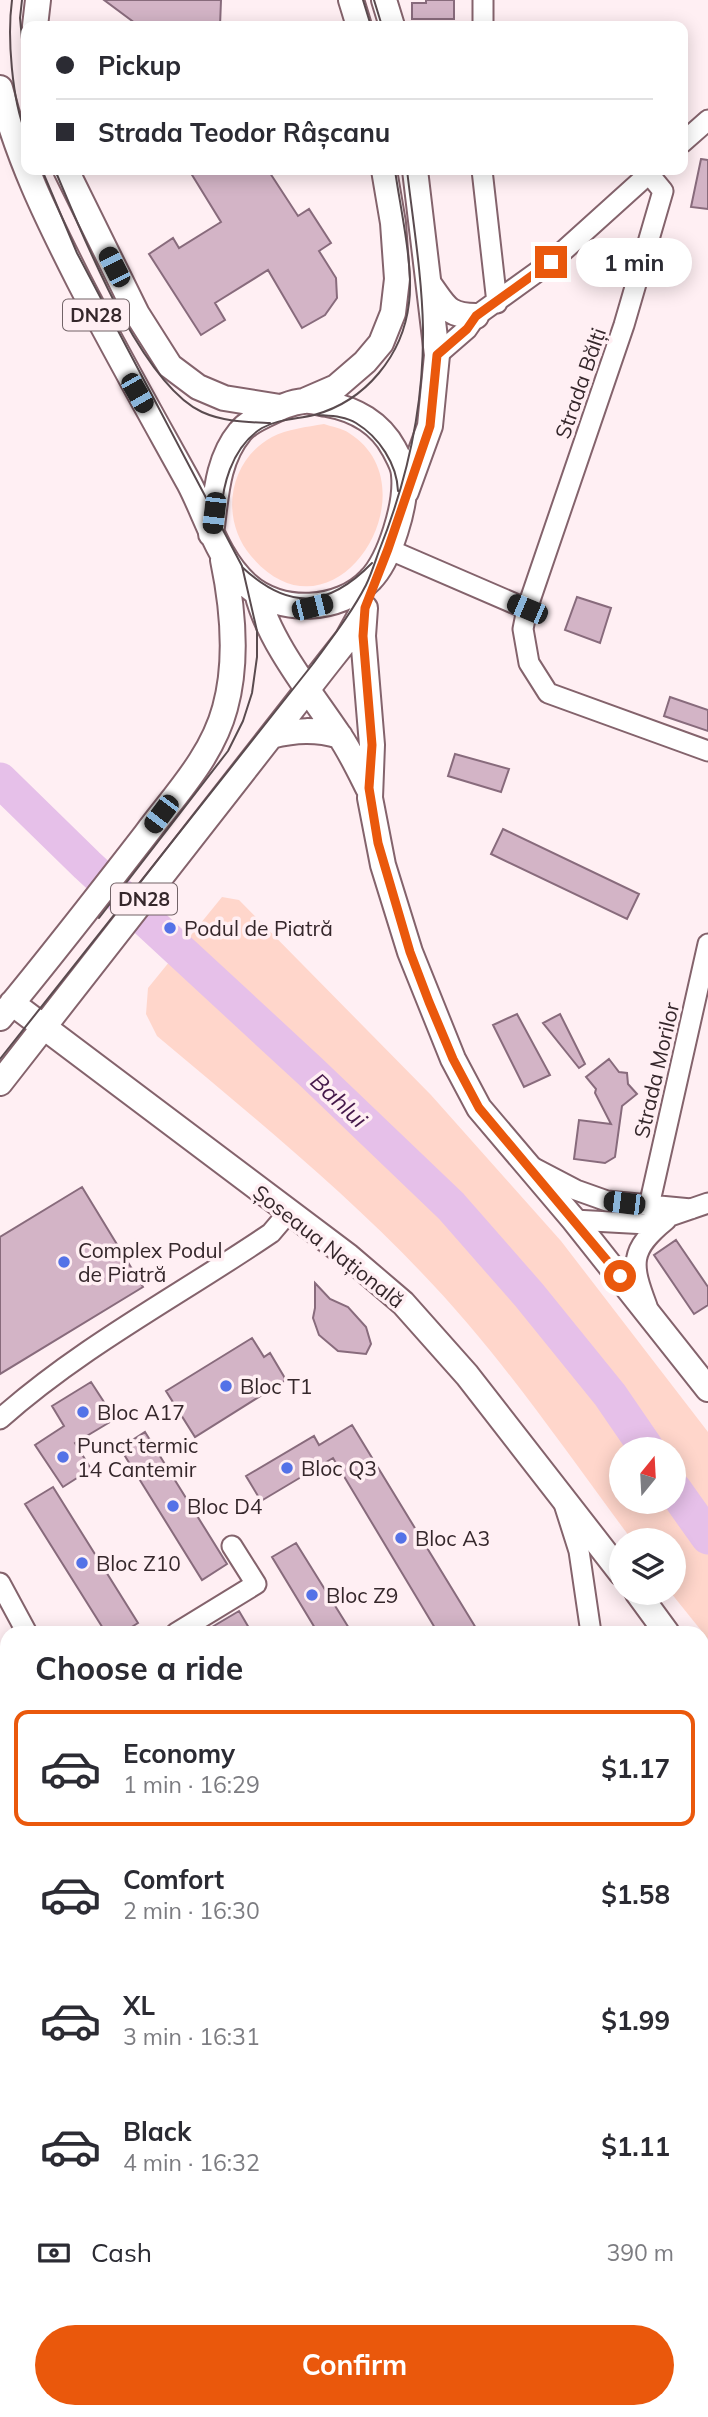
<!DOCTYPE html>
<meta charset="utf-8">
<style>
:root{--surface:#fff;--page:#f2f2f3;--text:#2b2b33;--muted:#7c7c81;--line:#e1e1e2;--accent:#ea580c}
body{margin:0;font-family:Mulish,sans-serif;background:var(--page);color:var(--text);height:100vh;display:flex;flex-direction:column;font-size:26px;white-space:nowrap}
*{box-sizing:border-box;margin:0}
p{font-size:23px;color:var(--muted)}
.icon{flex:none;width:38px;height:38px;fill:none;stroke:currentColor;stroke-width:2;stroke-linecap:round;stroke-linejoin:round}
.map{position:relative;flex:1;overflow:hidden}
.drawer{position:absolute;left:0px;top:1626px;width:709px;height:793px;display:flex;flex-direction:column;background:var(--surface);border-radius:21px 21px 0 0;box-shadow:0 4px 18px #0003}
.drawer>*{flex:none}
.top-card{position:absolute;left:21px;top:21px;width:667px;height:154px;border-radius:14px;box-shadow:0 4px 18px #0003;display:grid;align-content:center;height:154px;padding:0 35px;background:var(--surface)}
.needle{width:46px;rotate:18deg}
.fabs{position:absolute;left:609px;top:1437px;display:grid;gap:14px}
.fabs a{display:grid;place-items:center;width:77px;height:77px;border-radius:50%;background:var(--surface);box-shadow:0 4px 18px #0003;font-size:35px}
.end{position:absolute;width:32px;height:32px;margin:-16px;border:9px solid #ea580c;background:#fff;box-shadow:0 0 0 4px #fff}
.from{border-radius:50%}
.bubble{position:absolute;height:49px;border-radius:24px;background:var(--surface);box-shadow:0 4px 18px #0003;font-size:23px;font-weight:700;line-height:49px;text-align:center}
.car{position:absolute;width:21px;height:42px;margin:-21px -10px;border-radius:9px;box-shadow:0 0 5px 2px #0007;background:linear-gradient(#222 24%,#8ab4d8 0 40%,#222 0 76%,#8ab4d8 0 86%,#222 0)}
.top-card b{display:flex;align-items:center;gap:24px;height:66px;font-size:26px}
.top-card b+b{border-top:2px solid var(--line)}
.top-card i{width:18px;height:18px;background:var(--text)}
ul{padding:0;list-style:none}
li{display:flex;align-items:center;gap:21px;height:116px;margin:0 14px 10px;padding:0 21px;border:4px solid transparent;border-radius:14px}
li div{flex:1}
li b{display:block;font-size:26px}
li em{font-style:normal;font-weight:700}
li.selected{border-color:var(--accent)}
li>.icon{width:63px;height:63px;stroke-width:1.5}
h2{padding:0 35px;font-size:32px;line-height:84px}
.pay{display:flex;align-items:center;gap:18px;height:77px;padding:0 35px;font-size:26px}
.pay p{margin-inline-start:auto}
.primary-button{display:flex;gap:14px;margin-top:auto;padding:14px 35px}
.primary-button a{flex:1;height:80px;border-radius:42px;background:var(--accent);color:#fff;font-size:28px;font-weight:700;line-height:80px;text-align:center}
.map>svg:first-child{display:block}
.built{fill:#f2dfe4}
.green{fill:#ffd6cb;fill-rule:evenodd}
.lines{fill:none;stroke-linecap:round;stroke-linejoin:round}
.river{stroke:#e6c0e9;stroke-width:35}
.building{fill:#d3b4c6;stroke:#886b7c;stroke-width:2}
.minor-casing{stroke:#84636c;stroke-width:23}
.major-casing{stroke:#84636c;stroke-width:28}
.minor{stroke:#fff;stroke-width:19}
.major{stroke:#fff;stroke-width:24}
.tram{stroke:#5a4b4f;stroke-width:2}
.route{stroke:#ea580c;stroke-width:9}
.poi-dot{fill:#5472e7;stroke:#ffeff3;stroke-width:2.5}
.labels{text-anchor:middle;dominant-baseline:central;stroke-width:7;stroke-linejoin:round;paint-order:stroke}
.shield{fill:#ffeff3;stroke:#726367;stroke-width:2}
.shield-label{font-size:19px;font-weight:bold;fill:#35272b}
.street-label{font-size:21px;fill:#35272b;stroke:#ffeff3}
.poi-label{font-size:21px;fill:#35272b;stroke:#ffeff3;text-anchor:start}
.water-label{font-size:23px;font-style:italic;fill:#45194a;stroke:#ffeff3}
</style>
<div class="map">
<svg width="708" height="2417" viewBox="0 0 708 2417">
<rect width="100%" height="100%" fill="#ffeff3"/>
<path class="built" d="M42 2412H347L350 2417H40Z"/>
<path class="green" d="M324 424C332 427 342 428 349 433 437 488 334 654 251 556 219 518 229 460 272 437 287 429 307 427 324 424Z
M222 897 239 900 431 1095 561 1241 708 1432V1639L671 1593 674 1592V1540H632C578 1468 526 1392 468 1324 376 1216 265 1127 157 1036L146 1014 148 988ZM674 1449V1502H621V1449Z"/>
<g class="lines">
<path class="river" d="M0 780 87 865 311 1072 451 1206 529 1295 610 1395 647 1449
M674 1489 708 1537"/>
</g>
<path class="building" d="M104 0H221L220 26H139Z
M426 0H454V19H412V3H426Z
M701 159 708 160V209L691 207Z
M189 170H268L298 216 309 209 331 243 319 251 336 278 337 298 325 315 302 328 268 270 215 303 225 320 201 335 149 254 173 238 179 248 221 222Z
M577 597 611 608 600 643 565 630Z
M670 697 708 710V731L664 716Z
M455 754 509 769 501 792 448 776Z
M503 829 639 894 627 919 491 854Z
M517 1014 550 1075 524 1087 493 1025Z
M560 1014 585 1064 579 1068 543 1023Z
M609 1059 619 1072 627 1073 628 1084 637 1094 622 1106 615 1157 605 1163 574 1159 579 1120 611 1124 595 1093 596 1089 586 1077Z
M82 1187 143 1287 0 1374V1237Z
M676 1240 708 1287V1305L694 1314 654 1255Z
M315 1283 330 1299 348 1307 366 1327 371 1344 366 1354 338 1351 319 1335 313 1318 315 1308Z
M252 1338 264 1357 270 1353 286 1380 195 1437 166 1391Z
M91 1382 115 1419 75 1443 91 1469 63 1487 35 1445 64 1426 52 1406Z
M352 1425 479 1633H438L333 1458 261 1501 246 1476 314 1436 319 1445Z
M145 1432 227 1564 202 1580 120 1448Z
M53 1487 138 1623 122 1633H106L25 1504Z
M296 1543 352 1633H318L272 1557Z
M239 1611 252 1633H202Z"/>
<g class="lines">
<defs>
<path id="minor" d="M483 26V0
M682 143 708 120
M482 170 497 303
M437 355 467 329 476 316 551 262 653 170
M388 549 527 609 523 629 529 663 548 693 708 751
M527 609 624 325 663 191 649 174
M532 1167 576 1190 607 1201 691 1209
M649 1206 708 944
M574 1220 647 1224 708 1203
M647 1306C631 1264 629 1250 666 1220
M0 1419C82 1346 180 1295 271 1233L288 1213
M565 1507 579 1551 591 1633
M0 1583 27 1633
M176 1633 256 1584 232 1546
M702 1902 708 1912
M0 1995 7 2006
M0 2044 7 2041
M702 2097 705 2095
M702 2371 708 2367
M0 2401 7 2417
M445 2412 448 2417
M627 2417 636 2412"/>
<path id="major" d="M351 0 359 26
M384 0 392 26
M35 26 38 0
M0 88C17 157 47 218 79 281 114 349 152 416 189 483 207 517 217 558 247 585 280 615 340 612 370 580 390 560 407 504 404 475 404 466 398 457 394 449 380 423 355 409 327 404 320 403 311 400 304 401 291 402 279 408 267 414 257 419 247 423 240 432 216 461 216 499 211 534
M66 170 137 314 170 366 198 387 224 398 280 407
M429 284C445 306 447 316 476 316
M306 400 336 387 365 362 381 343 393 313 397 279 393 223 384 170
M406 492 430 426 437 355 415 170
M257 593C269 642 311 693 339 735 350 751 359 770 368 788
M365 608 363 636 372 745 370 798 383 865 410 952 453 1059 479 1108 574 1220 708 1389
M271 736C296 730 316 729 340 736
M12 1003 348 1256 403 1303 467 1375 621 1573
M0 1018C50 958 98 896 146 834 175 795 212 757 225 708 238 661 233 608 223 560
M0 1083 328 663 347 639 362 612
M637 1592 667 1633
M702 1677 708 1685"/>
</defs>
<use href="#minor" class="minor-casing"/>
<use href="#major" class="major-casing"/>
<use href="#minor" class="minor"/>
<use href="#major" class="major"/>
<path class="tram" d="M12 0C7 37 12 100 26 134
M22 0 20 18 26 82
M363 0 371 26
M374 0 382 26
M42 170 77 253 242 566 257 631V657L252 693 243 721 228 751 99 918
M55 170C82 233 140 383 202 412 224 422 247 422 270 423
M318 415C331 416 345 416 356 423 379 437 397 464 398 491
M221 522C221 488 231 447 262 428 278 419 297 419 314 415 366 401 403 355 409 303 414 267 400 207 395 170
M242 567C289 611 328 608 372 563
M0 1059 312 665C331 639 351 614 366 585 371 575 375 562 379 551 407 481 424 404 423 328 422 276 413 222 407 170"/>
</g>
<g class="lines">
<path class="route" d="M551 262 476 316 467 329 437 355 430 426 388 549 365 608 363 636 372 745 369 788 378 843 410 952 429 1002 453 1059 479 1108 620 1276"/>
</g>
<g class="poi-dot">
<circle cx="170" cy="928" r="7"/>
<circle cx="64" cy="1262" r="7"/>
<circle cx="226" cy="1386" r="7"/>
<circle cx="83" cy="1412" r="7"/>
<circle cx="63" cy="1457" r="7"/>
<circle cx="287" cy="1468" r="7"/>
<circle cx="173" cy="1506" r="7"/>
<circle cx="401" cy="1538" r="7"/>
<circle cx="82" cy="1563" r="7"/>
<circle cx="312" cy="1595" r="7"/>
</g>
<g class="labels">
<g class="shield">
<rect x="63" y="299.5" width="66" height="31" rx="5"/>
<rect x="111" y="883.5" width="66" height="31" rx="5"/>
</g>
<g class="shield-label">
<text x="96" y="315">DN28</text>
<text x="144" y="899">DN28</text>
</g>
<g class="street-label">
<text transform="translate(580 383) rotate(-71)">Strada Bălți</text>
<text transform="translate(656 1070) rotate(-77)">Strada Morilor</text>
<text transform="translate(329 1246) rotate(38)">Șoseaua Națională</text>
</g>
<g class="poi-label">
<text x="184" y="928">Podul de Piatră</text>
<text x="78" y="1250">Complex Podul<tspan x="78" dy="24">de Piatră</tspan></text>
<text x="240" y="1386">Bloc T1</text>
<text x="97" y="1412">Bloc A17</text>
<text x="77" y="1445">Punct termic<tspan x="77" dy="24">14 Cantemir</tspan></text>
<text x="301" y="1468">Bloc Q3</text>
<text x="187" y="1506">Bloc D4</text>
<text x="415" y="1538">Bloc A3</text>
<text x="96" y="1563">Bloc Z10</text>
<text x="326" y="1595">Bloc Z9</text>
</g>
<g class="water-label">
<text transform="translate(339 1100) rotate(43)">Bahlui</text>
</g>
</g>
</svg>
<div class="fabs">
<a><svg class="needle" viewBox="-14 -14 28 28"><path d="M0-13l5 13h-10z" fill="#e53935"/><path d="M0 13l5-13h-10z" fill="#7c7c81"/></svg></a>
<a><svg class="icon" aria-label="layers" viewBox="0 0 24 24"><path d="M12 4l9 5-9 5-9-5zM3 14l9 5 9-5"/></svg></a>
</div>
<i class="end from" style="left:620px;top:1276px"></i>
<i class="end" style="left:551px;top:262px"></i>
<div class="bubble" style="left:576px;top:238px;width:116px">1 min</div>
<i class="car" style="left:114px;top:267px;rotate:333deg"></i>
<i class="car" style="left:137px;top:393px;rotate:150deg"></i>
<i class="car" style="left:214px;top:513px;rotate:187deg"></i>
<i class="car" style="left:312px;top:607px;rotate:76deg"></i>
<i class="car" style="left:527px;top:609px;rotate:293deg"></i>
<i class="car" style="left:161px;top:814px;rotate:217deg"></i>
<i class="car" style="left:624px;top:1203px;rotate:277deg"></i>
<div class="top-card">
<b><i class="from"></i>Pickup</b>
<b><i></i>Strada Teodor Râșcanu</b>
</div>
<section class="drawer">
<h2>Choose a ride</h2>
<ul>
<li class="selected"><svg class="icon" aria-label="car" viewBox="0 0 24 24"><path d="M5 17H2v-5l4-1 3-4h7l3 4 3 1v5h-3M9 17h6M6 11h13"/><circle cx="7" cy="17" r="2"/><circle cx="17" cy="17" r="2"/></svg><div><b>Economy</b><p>1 min · 16:29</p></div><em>$1.17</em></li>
<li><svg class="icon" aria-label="car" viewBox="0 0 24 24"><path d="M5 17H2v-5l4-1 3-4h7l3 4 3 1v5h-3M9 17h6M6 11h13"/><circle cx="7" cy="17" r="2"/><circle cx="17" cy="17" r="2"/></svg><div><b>Comfort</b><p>2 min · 16:30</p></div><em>$1.58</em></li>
<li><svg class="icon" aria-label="car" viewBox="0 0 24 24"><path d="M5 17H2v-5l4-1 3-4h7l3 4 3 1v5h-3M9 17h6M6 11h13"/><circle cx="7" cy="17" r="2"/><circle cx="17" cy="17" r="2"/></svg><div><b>XL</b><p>3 min · 16:31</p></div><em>$1.99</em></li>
<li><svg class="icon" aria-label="car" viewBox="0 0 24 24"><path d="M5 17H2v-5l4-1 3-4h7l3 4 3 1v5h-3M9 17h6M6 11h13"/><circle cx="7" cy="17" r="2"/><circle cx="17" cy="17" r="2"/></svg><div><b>Black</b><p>4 min · 16:32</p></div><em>$1.11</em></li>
</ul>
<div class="pay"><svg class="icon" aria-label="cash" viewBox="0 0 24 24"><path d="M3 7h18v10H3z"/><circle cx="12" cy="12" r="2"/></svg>Cash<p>390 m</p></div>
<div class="primary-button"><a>Confirm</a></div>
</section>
</div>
